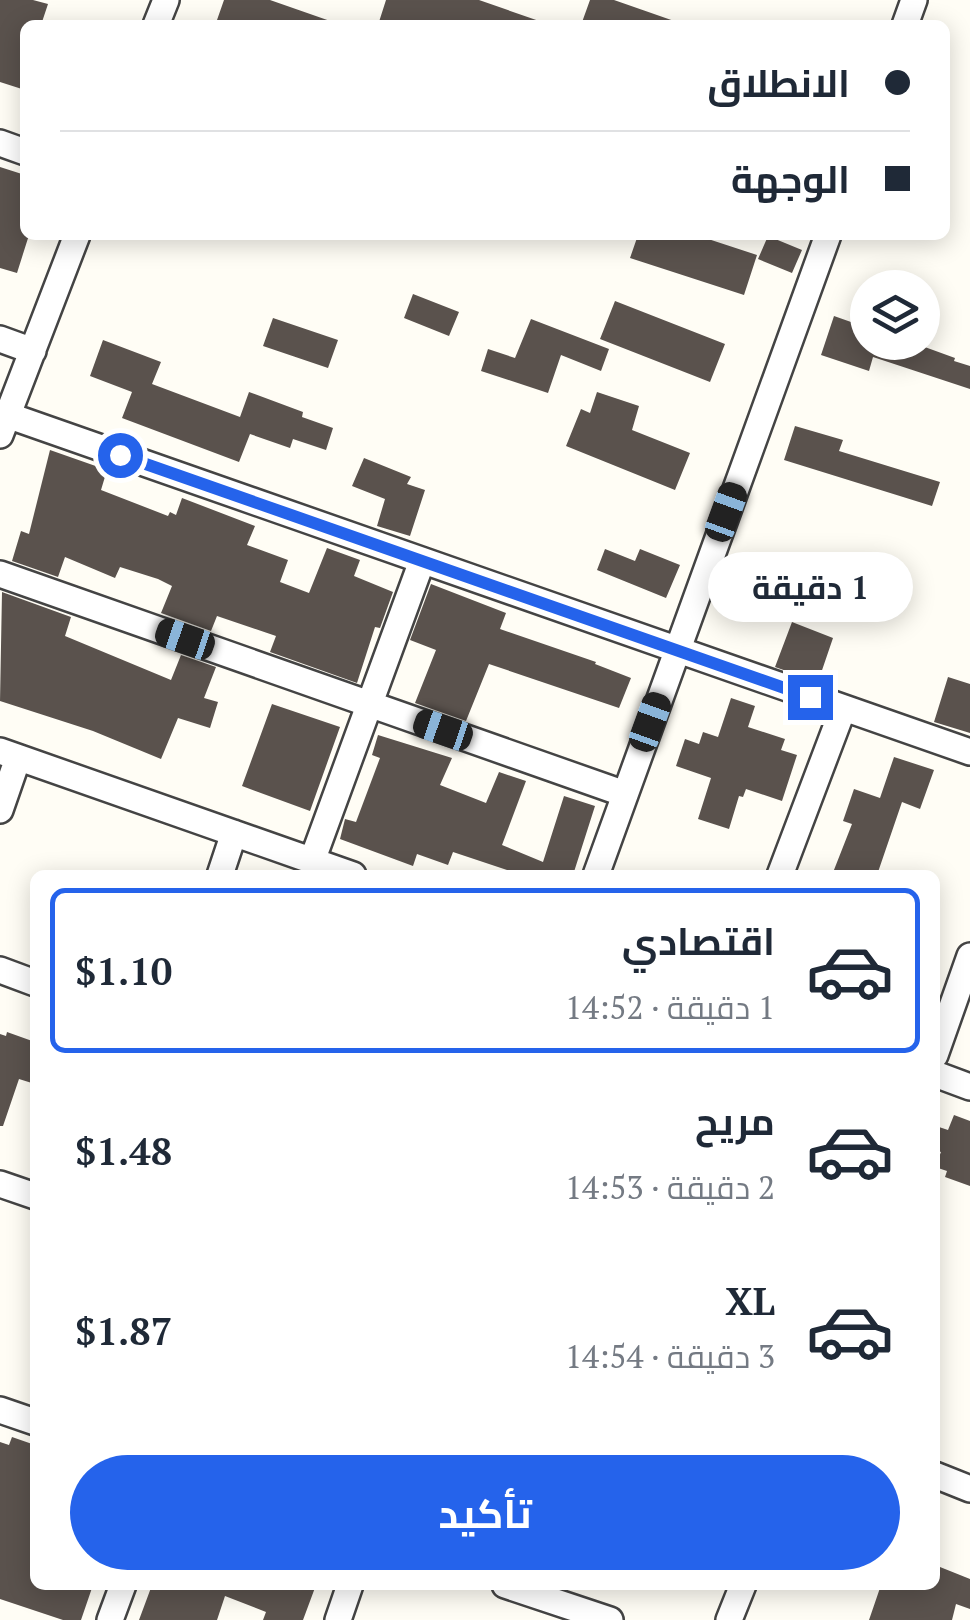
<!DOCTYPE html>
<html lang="ar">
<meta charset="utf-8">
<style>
:root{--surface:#fff;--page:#f2f2f3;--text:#1f2937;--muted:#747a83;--line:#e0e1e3;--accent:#2563eb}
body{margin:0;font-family:"PT Serif",Cairo,serif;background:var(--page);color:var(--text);direction:rtl;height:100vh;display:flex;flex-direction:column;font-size:38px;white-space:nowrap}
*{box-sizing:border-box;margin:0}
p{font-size:32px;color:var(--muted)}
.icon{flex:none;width:55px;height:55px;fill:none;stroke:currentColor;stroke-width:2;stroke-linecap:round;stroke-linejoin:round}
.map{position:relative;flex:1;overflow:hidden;direction:ltr}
.side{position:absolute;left:30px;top:870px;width:910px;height:720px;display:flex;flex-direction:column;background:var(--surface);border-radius:15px;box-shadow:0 5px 25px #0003;direction:rtl}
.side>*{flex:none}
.banner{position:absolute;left:20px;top:20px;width:930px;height:220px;border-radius:15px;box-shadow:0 5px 25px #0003;direction:rtl;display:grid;align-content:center;height:220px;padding:0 40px;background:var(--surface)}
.controls{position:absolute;left:850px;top:270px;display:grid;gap:20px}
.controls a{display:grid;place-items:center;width:90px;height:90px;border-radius:50%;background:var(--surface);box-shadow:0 5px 25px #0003;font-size:50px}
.end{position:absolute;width:45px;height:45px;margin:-22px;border:12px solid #2563eb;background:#fff;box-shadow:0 0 0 5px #fff}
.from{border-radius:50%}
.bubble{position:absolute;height:70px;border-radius:35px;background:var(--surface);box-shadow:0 5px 25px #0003;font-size:32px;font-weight:700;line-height:70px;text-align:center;direction:rtl}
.car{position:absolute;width:30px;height:60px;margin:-30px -15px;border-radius:12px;box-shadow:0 0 8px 2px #0007;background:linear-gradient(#222 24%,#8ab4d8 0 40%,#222 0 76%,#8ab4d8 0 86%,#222 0)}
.banner b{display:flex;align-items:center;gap:35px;height:95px;font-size:38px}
.banner b+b{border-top:2px solid var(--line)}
.banner i{width:25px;height:25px;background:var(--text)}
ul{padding:18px 0 0;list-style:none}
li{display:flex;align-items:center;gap:30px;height:165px;margin:0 20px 15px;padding:0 20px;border:5px solid transparent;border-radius:15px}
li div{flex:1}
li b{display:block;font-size:38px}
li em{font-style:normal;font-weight:700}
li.active{border-color:var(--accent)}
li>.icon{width:90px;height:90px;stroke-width:1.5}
.button{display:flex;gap:20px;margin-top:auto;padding:20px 40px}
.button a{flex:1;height:115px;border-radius:60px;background:var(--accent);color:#fff;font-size:40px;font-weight:700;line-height:115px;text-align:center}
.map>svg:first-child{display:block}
.building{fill:#5a524d}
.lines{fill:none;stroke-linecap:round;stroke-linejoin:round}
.minor-casing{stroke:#444;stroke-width:30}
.minor{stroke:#fff;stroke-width:25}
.route{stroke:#2563eb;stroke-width:12}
</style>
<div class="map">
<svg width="970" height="1620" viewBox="0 0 970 1620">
<rect width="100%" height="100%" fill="#fffdf5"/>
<path class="building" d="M0 0H33L48 4 41 25H25V90L0 82Z
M224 0H270L333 22 332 25H231L217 20Z
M386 0H479L542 22 541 25H378Z
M590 0H614L677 22 676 25H581Z
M0 167 25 175V235H29L17 273 0 268Z
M638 235H696L757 255 744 295 630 258Z
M768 236 802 250 792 273 758 259Z
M413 294 459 312 449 336 404 318Z
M615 301 725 344 710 382 600 339Z
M834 316 868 328V342H911L955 358 954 361 970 366V389L873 357 869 371 821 355Z
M273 318 338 340 328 368 263 346Z
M531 319 609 349 601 371 561 355 548 393 481 371 488 349 515 358Z
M103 340 161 362 152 384 240 417 249 392 303 412 302 417 333 428 326 450 293 439 290 448 250 434 239 462 122 418 132 392 90 376Z
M597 392 639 406 632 430 690 453 675 490 566 446 581 409 590 413Z
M795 426 843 440 839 451 940 482 932 506 784 460Z
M50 450 107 470 101 490 168 516 170 512 176 515 182 498 255 526 247 545 288 560 280 582 309 593 327 548 360 560 354 576 393 592 380 628 375 627 357 683 270 652 276 636 217 616 211 631 161 613 172 586 158 579 120 567 115 578 65 557 58 577 12 561 21 531 29 534Z
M364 458 411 477 407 484 425 490 410 536 377 526 385 499 352 486Z
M605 549 635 561 640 549 680 565 666 598 597 570Z
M431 584 506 613 500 629 596 662 595 664 631 678 619 708 489 664 466 721 415 703 436 650 410 640Z
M2 592 71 617 65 636 171 680 181 655 216 667 204 698 218 702 210 728 178 718 161 759 93 731 0 701Z
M792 622 833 638 818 682 775 667Z
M948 677 970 684V733L934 722Z
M731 698 755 706 748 727 785 739 781 750 797 755 782 801 746 789 743 797 739 796 729 829 698 819 711 778 676 766 685 739 699 744 703 732 718 737Z
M272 704 340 727 310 811 242 786Z
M378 735 452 758 440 785 486 803 499 772 526 781 502 845 543 862 564 796 595 806 573 875H522L453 852 448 865 417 854 413 866 340 839 345 819 356 822 380 758 372 755Z
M894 757 934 770 920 809 902 802 877 875H832L852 824 843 821 854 789 880 798Z
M7 1032 35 1042V1084L19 1079 3 1126H0V1034L6 1036Z
M954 1115 970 1121V1186L945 1177 947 1171 935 1167 941 1152 935 1150 939 1127 948 1130Z
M12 1437 35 1445V1585H93L81 1620H63L0 1599V1442L9 1445Z
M935 1565 970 1579V1609L956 1604 952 1620H869L881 1585H935Z
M152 1585H316L303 1620H263L266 1612 225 1596 217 1620H139Z"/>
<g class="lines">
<defs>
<path id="minor" d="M156 25 166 0
M905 25 914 0
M0 143 25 152
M0 339 33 351
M7 415 970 752
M0 435 77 235
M0 574 625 794
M0 751 353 875
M0 810 18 758
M312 861 422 561
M220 875 234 833
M596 875 828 235
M780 875 843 709
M0 970 35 983
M935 1055 970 956
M935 1074 970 1087
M0 1184 35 1196
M0 1410 35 1422
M935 1475 970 1489
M505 1585 610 1620
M110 1620 123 1585
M338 1620 350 1585
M729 1620 743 1585"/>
</defs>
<use href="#minor" class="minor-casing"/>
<use href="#minor" class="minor"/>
</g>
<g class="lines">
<path class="route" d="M120 455 810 697"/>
</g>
</svg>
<div class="controls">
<a><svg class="icon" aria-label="layers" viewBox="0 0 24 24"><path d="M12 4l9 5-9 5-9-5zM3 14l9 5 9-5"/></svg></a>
</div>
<i class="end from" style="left:120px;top:455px"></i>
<i class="end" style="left:810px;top:697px"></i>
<div class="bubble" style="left:708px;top:552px;width:205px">1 دقيقة</div>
<i class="car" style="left:726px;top:512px;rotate:20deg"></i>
<i class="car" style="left:185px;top:639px;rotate:289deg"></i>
<i class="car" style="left:650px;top:722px;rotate:20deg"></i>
<i class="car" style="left:443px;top:730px;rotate:289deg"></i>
<div class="banner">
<b><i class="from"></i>الانطلاق</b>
<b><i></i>الوجهة</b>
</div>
<section class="side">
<ul>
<li class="active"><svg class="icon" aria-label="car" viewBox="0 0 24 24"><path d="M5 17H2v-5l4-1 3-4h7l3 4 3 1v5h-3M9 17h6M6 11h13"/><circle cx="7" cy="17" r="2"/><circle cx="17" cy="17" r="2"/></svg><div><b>اقتصادي</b><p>1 دقيقة · 14:52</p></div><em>$1.10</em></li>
<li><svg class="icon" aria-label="car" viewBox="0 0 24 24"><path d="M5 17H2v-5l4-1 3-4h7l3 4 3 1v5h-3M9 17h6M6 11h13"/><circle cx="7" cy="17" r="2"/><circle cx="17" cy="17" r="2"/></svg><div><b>مريح</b><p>2 دقيقة · 14:53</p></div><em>$1.48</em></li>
<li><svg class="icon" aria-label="car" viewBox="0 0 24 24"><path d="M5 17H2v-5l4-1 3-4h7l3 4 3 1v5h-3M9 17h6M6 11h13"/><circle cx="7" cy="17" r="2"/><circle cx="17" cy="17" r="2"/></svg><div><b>XL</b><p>3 دقيقة · 14:54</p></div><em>$1.87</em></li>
</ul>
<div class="button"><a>تأكيد</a></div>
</section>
</div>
